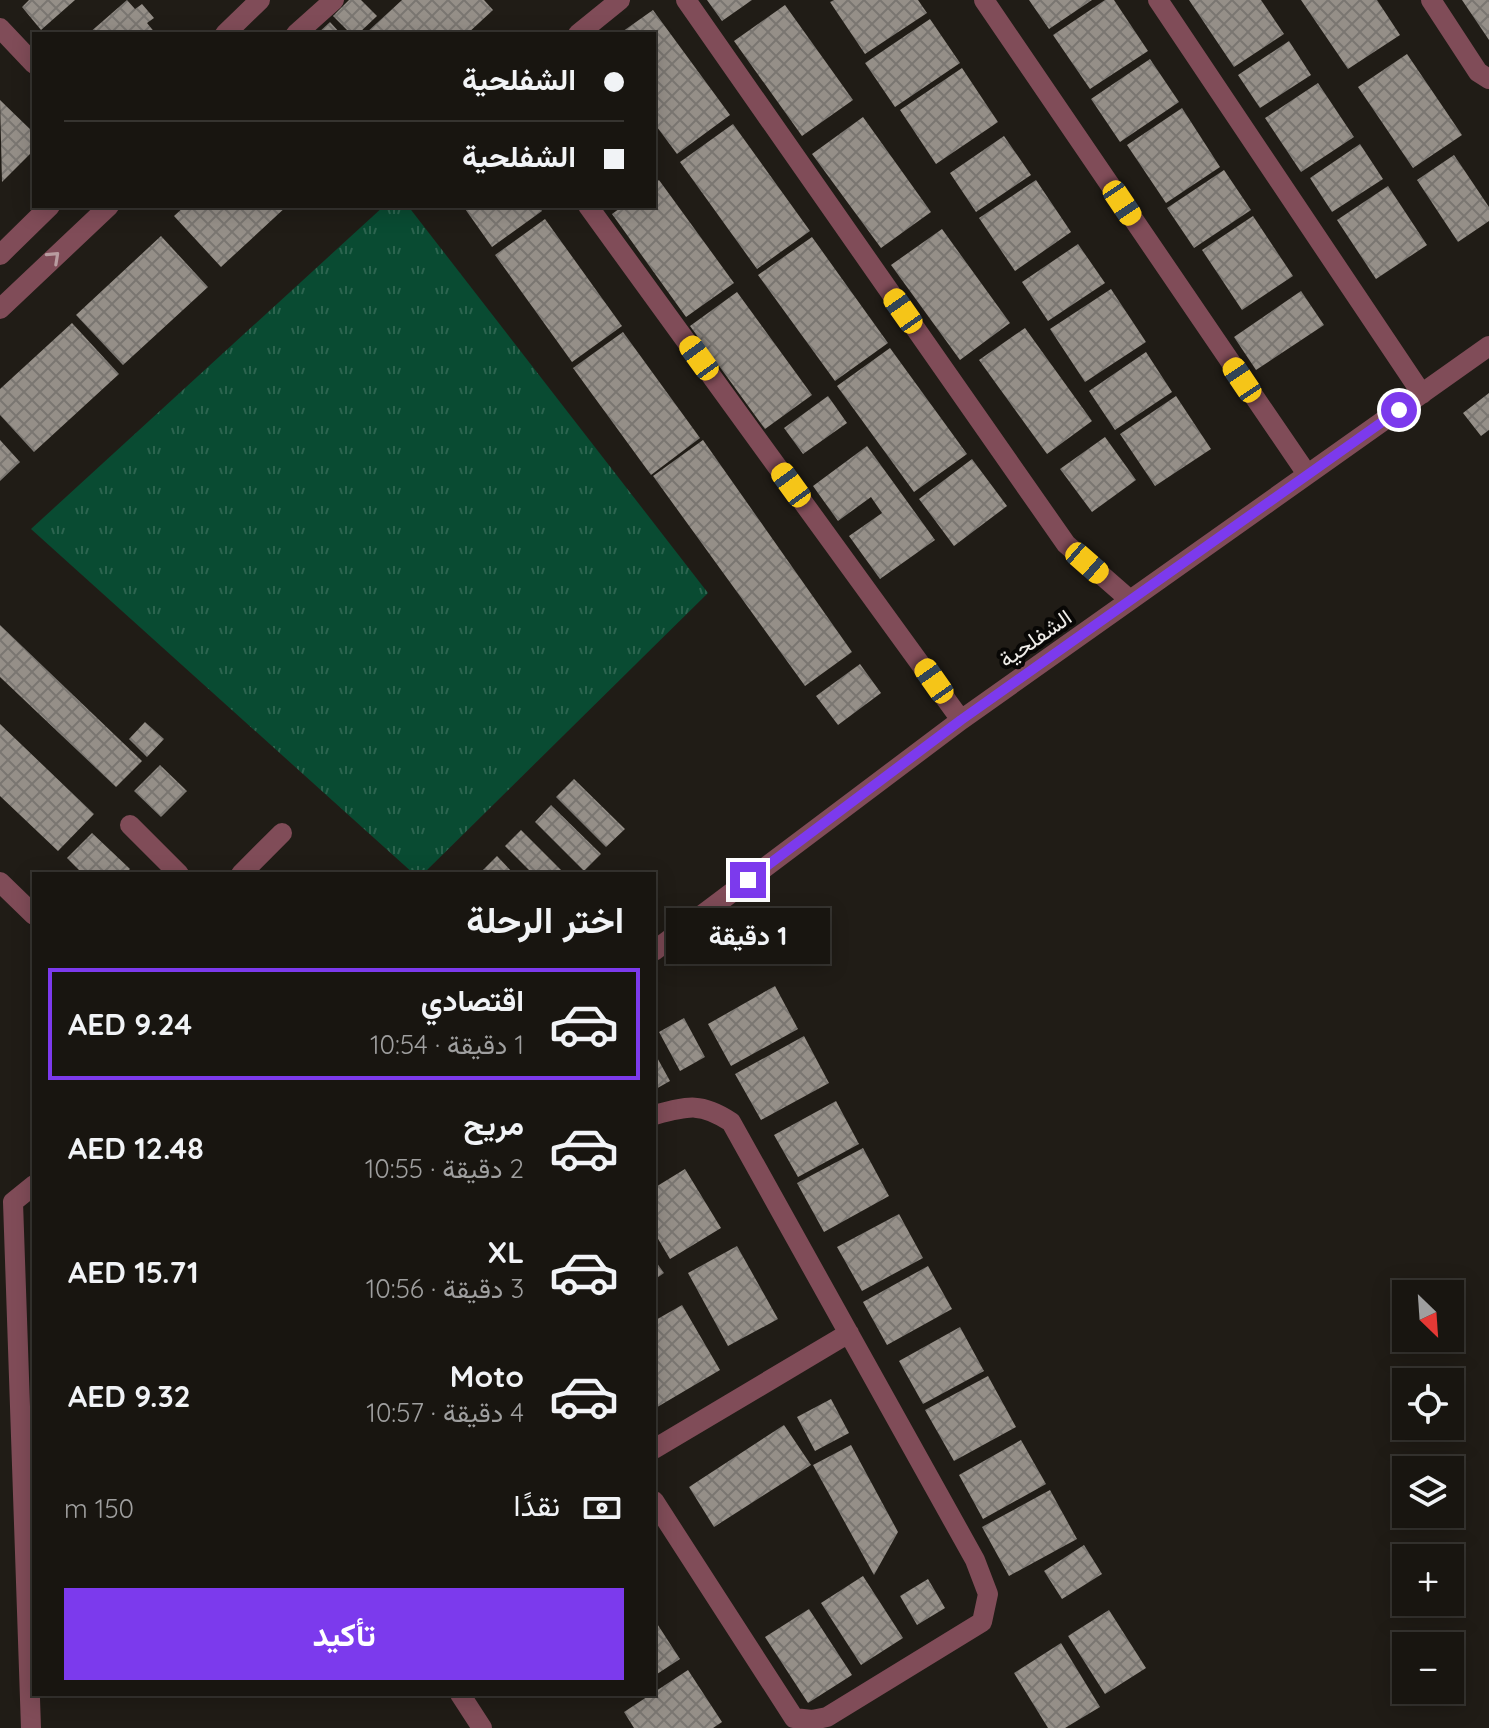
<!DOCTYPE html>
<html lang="ar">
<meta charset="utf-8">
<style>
:root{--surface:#181510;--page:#211e19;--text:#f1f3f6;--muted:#9f9f9f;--line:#363430;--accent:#7c3aed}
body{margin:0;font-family:Quicksand,Vazirmatn,sans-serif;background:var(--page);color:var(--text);direction:rtl;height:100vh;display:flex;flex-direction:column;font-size:30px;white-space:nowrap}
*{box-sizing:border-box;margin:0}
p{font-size:26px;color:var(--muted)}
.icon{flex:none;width:44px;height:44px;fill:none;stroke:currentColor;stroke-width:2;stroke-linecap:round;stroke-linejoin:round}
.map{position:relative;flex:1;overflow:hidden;direction:ltr}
.sheet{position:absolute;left:32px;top:872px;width:624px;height:824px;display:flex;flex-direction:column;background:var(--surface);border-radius:0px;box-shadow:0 4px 20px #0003,0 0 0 2px var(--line);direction:rtl}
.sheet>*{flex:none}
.banner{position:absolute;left:32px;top:32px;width:624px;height:176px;border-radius:0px;box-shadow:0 4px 20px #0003,0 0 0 2px var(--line);direction:rtl;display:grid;align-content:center;height:176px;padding:0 32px;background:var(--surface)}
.needle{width:52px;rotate:155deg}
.controls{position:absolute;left:1392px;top:1280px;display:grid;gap:16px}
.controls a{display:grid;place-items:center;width:72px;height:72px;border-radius:0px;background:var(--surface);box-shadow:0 4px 20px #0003,0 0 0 2px var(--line);font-size:40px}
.end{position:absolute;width:36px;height:36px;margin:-18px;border:10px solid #7c3aed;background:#fff;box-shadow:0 0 0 4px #fff}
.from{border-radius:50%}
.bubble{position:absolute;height:56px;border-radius:0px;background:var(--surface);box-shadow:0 4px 20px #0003,0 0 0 2px var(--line);font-size:26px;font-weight:700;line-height:56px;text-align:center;direction:rtl}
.car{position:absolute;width:24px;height:48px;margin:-24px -12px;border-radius:10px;box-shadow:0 0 6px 2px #0007;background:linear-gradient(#f5c518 24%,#345 0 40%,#f5c518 0 76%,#345 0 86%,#f5c518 0)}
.banner b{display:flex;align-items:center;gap:28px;height:76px;font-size:30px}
.banner b+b{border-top:2px solid var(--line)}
.banner i{width:20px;height:20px;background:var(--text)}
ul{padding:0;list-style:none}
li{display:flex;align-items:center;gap:24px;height:112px;margin:0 16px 12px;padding:0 16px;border:4px solid transparent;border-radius:0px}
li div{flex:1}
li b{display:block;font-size:30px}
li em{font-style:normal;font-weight:700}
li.current{border-color:var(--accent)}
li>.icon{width:72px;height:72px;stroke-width:1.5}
h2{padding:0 32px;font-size:36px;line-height:96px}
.pay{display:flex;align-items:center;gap:20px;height:88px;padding:0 32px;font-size:30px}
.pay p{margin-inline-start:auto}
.cta{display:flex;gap:16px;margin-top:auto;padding:16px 32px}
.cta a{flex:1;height:92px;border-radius:0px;background:var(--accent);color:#fff;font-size:32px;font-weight:700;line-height:92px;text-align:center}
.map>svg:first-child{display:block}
.grass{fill:url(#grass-tufts)}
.building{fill:url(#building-cross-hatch)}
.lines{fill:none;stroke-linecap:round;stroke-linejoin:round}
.minor{stroke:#804c58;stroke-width:20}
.oneway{stroke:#b89ca0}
.route{stroke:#7c3aed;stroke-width:10}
.labels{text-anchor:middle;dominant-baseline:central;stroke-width:8;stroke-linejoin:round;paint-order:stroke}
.street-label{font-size:22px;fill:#efede9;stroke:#080705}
</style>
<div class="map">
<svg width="1489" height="1728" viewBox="0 0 1489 1728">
<defs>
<pattern id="grass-tufts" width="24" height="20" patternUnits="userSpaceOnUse" patternTransform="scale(2)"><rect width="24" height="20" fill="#094b32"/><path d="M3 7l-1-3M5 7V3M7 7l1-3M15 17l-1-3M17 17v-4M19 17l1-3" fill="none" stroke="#2d6550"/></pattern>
<pattern id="building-cross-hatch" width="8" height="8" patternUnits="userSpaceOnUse" patternTransform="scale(2)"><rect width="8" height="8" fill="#958f88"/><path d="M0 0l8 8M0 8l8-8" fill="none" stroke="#7a7671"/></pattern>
</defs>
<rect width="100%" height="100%" fill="#201c16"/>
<path class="grass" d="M384 206H408L708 593 423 874H414L31 529Z"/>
<path class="building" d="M29 0H75L41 30 22 7Z
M127 0 135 9 142 4 154 18 147 23 156 34H88Z
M349 0H361L377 16 358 34H351L333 16Z
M402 0H484L493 10 467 34H365Z
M707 0H752L722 21Z
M834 0H918L927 13 865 54 830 2Z
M1029 0H1092L1049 29Z
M1105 0H1114L1148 51 1090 89 1053 35Z
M1189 0H1261L1284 34 1234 67Z
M1301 0H1377L1400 35 1348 69Z
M1462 0H1489V40Z
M785 5 853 100 802 136 734 41Z
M653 10 730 115 677 154 654 123V34H619Z
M930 19 960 63 895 107 865 63Z
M330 22 341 34H317Z
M1289 41 1311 75 1260 108 1238 75Z
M1407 54 1462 135 1413 168 1358 87Z
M1150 59 1179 102 1120 142 1091 99Z
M962 68 998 122 936 164 900 110Z
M1318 83 1354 137 1301 172 1265 118Z
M0 100 34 133V150L2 182Z
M1182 108 1220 167 1166 203 1127 145Z
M863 117 931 212 881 248 812 154Z
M733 124 810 231 757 269 680 162Z
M1004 136 1031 175 976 212 950 173Z
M1360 144 1383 179 1332 212 1310 178Z
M1454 155 1489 207V221L1458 242 1417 180Z
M1224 170 1251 210 1194 248 1167 208Z
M659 180 734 283 686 317 612 214 623 206H654V184Z
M1036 180 1071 232 1015 271 979 218Z
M1388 186 1427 245 1376 279 1337 220Z
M185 206H287L221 267 174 216Z
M463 206H539L542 211 492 247Z
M1253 216 1293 276 1242 310 1202 250Z
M545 219 622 326 572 362 495 255Z
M942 229 1010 323 960 360 891 265Z
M161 236 208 287 123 365 76 315Z
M812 237 888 343 835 381 758 275Z
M1078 244 1105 283 1048 321 1022 282Z
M1111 289 1146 342 1085 382 1050 329Z
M1301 291 1324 325 1256 370 1234 337Z
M737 292 812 395 765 429 690 326Z
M72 323 119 374 34 452 0 415V389Z
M1025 328 1092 421 1047 454 979 360Z
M623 332 700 438 651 475 573 368Z
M890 348 967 454 914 492 837 386Z
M1146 352 1172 392 1115 430 1089 391Z
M1489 393V430L1481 436 1463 413Z
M828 396 847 423 803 454 784 428Z
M1176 396 1211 449 1155 486 1120 434Z
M1105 437 1136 480 1092 512 1060 469Z
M0 440 20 462 0 481Z
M703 440 852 652 805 686 653 476Z
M867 446 935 540 880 579 849 536 882 513 871 497 838 521 813 486Z
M972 459 1007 506 954 546 919 499Z
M0 625 142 761 116 787 0 677Z
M860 664 881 693 838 725 816 696Z
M145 722 164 739 147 757 129 739Z
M0 724 94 814 58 851 0 796Z
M160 765 187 791 161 817 134 791Z
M574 779 625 829 606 847 556 797Z
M551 805 601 854 584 871 535 822Z
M521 830 565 874H533L505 846Z
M92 833 130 869 125 874H83L67 858Z
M497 856 514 874H479Z
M775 986 798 1029 731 1066 708 1024Z
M684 1018 705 1057 680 1071 659 1032Z
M804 1036 829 1083 761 1120 735 1074Z
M654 1052 670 1081 654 1090Z
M836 1101 859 1144 798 1177 774 1135Z
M863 1148 889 1196 824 1232 797 1183Z
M685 1169 721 1228 670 1259 654 1232V1188Z
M899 1214 923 1258 862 1291 837 1247Z
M737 1246 778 1319 728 1346 688 1273Z
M654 1259 664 1273 654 1280Z
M928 1266 952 1309 887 1345 863 1302Z
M682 1305 720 1370 654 1409V1321Z
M960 1327 984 1371 923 1404 899 1361Z
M988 1376 1016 1427 954 1461 925 1410Z
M831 1399 849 1433 815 1451 797 1417Z
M784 1425 811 1465 714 1527 689 1487Z
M1021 1440 1046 1484 983 1519 959 1475Z
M851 1445 898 1532 874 1575 813 1465Z
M1050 1490 1077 1539 1009 1576 982 1527Z
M1084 1545 1102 1574 1062 1599 1044 1571Z
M863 1576 903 1638 861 1665 821 1603Z
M928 1579 945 1608 917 1625 900 1596Z
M809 1609 852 1675 808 1703 765 1637Z
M1109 1610 1146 1668 1105 1694 1068 1636Z
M654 1619 680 1659 654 1676Z
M1061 1643 1100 1707 1065 1728H1048L1014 1673Z
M688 1670 722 1722 713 1728H634L624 1712Z"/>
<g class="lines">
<path class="minor" d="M686 0 1066 544 1130 600
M984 0 1307 474
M1158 0 1422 394
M1431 0 1478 72 1489 79
M0 28 34 64
M225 34 260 0
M296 34 334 0
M578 34 620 0
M588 206 961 720
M0 255 50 206
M0 309 109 206
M130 825 179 874
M241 874 282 833
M0 882 34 915
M654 951 961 720 1489 346
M654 1115C688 1106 701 1102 731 1122L975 1560 988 1594 982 1622 827 1717 812 1720 794 1718 654 1501
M654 1449 849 1333
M460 1694 482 1728
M31 1728 13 1202 34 1185"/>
</g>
<defs><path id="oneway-chevron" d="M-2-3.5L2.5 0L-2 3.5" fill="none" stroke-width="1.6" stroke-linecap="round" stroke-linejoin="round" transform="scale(2)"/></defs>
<use class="oneway" href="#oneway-chevron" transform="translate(54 257) rotate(-43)"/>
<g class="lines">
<path class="route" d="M748 880 961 720 1399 410"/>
</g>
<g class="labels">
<g class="street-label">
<text transform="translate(1035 638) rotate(-35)">الشفلحية</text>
</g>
</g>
</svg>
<div class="controls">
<a><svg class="needle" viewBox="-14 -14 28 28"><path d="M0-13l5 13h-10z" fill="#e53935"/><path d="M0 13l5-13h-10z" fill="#9f9f9f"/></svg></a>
<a><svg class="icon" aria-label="locate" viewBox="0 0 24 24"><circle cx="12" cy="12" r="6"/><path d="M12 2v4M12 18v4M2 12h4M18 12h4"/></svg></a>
<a><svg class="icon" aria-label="layers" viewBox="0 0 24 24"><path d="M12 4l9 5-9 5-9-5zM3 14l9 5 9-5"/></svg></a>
<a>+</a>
<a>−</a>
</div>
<i class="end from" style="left:1399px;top:410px"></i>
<i class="end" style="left:748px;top:880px"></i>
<div class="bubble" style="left:666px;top:908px;width:164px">1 دقيقة</div>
<i class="car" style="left:1122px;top:203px;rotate:146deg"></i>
<i class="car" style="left:903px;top:311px;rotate:325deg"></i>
<i class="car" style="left:699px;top:358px;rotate:324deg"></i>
<i class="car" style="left:1242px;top:380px;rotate:326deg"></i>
<i class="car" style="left:791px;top:485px;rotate:324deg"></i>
<i class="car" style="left:1087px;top:563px;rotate:131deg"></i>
<i class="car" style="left:934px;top:681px;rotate:325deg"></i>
<div class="banner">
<b><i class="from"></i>الشفلحية</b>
<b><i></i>الشفلحية</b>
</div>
<section class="sheet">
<h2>اختر الرحلة</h2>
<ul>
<li class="current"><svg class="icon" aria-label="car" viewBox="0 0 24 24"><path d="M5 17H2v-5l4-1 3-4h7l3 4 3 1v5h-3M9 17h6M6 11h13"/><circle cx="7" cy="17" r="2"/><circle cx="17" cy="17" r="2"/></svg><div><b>اقتصادي</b><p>1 دقيقة · 10:54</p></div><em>AED 9.24</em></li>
<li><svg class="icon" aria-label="car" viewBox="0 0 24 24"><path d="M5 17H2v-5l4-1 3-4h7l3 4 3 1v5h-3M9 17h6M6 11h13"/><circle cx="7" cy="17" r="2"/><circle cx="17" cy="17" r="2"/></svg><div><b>مريح</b><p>2 دقيقة · 10:55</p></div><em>AED 12.48</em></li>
<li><svg class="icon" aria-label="car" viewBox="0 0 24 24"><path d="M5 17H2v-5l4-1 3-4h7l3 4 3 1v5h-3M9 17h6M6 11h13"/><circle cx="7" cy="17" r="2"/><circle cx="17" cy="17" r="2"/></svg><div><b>XL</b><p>3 دقيقة · 10:56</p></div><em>AED 15.71</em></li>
<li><svg class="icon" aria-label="car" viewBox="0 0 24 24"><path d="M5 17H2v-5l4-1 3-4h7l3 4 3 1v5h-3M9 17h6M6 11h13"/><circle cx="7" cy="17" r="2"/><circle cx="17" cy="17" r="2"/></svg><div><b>Moto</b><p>4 دقيقة · 10:57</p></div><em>AED 9.32</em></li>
</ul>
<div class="pay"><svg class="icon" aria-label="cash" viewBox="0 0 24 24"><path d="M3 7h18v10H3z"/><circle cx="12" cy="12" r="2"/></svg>نقدًا<p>150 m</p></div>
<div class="cta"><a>تأكيد</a></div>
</section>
</div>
